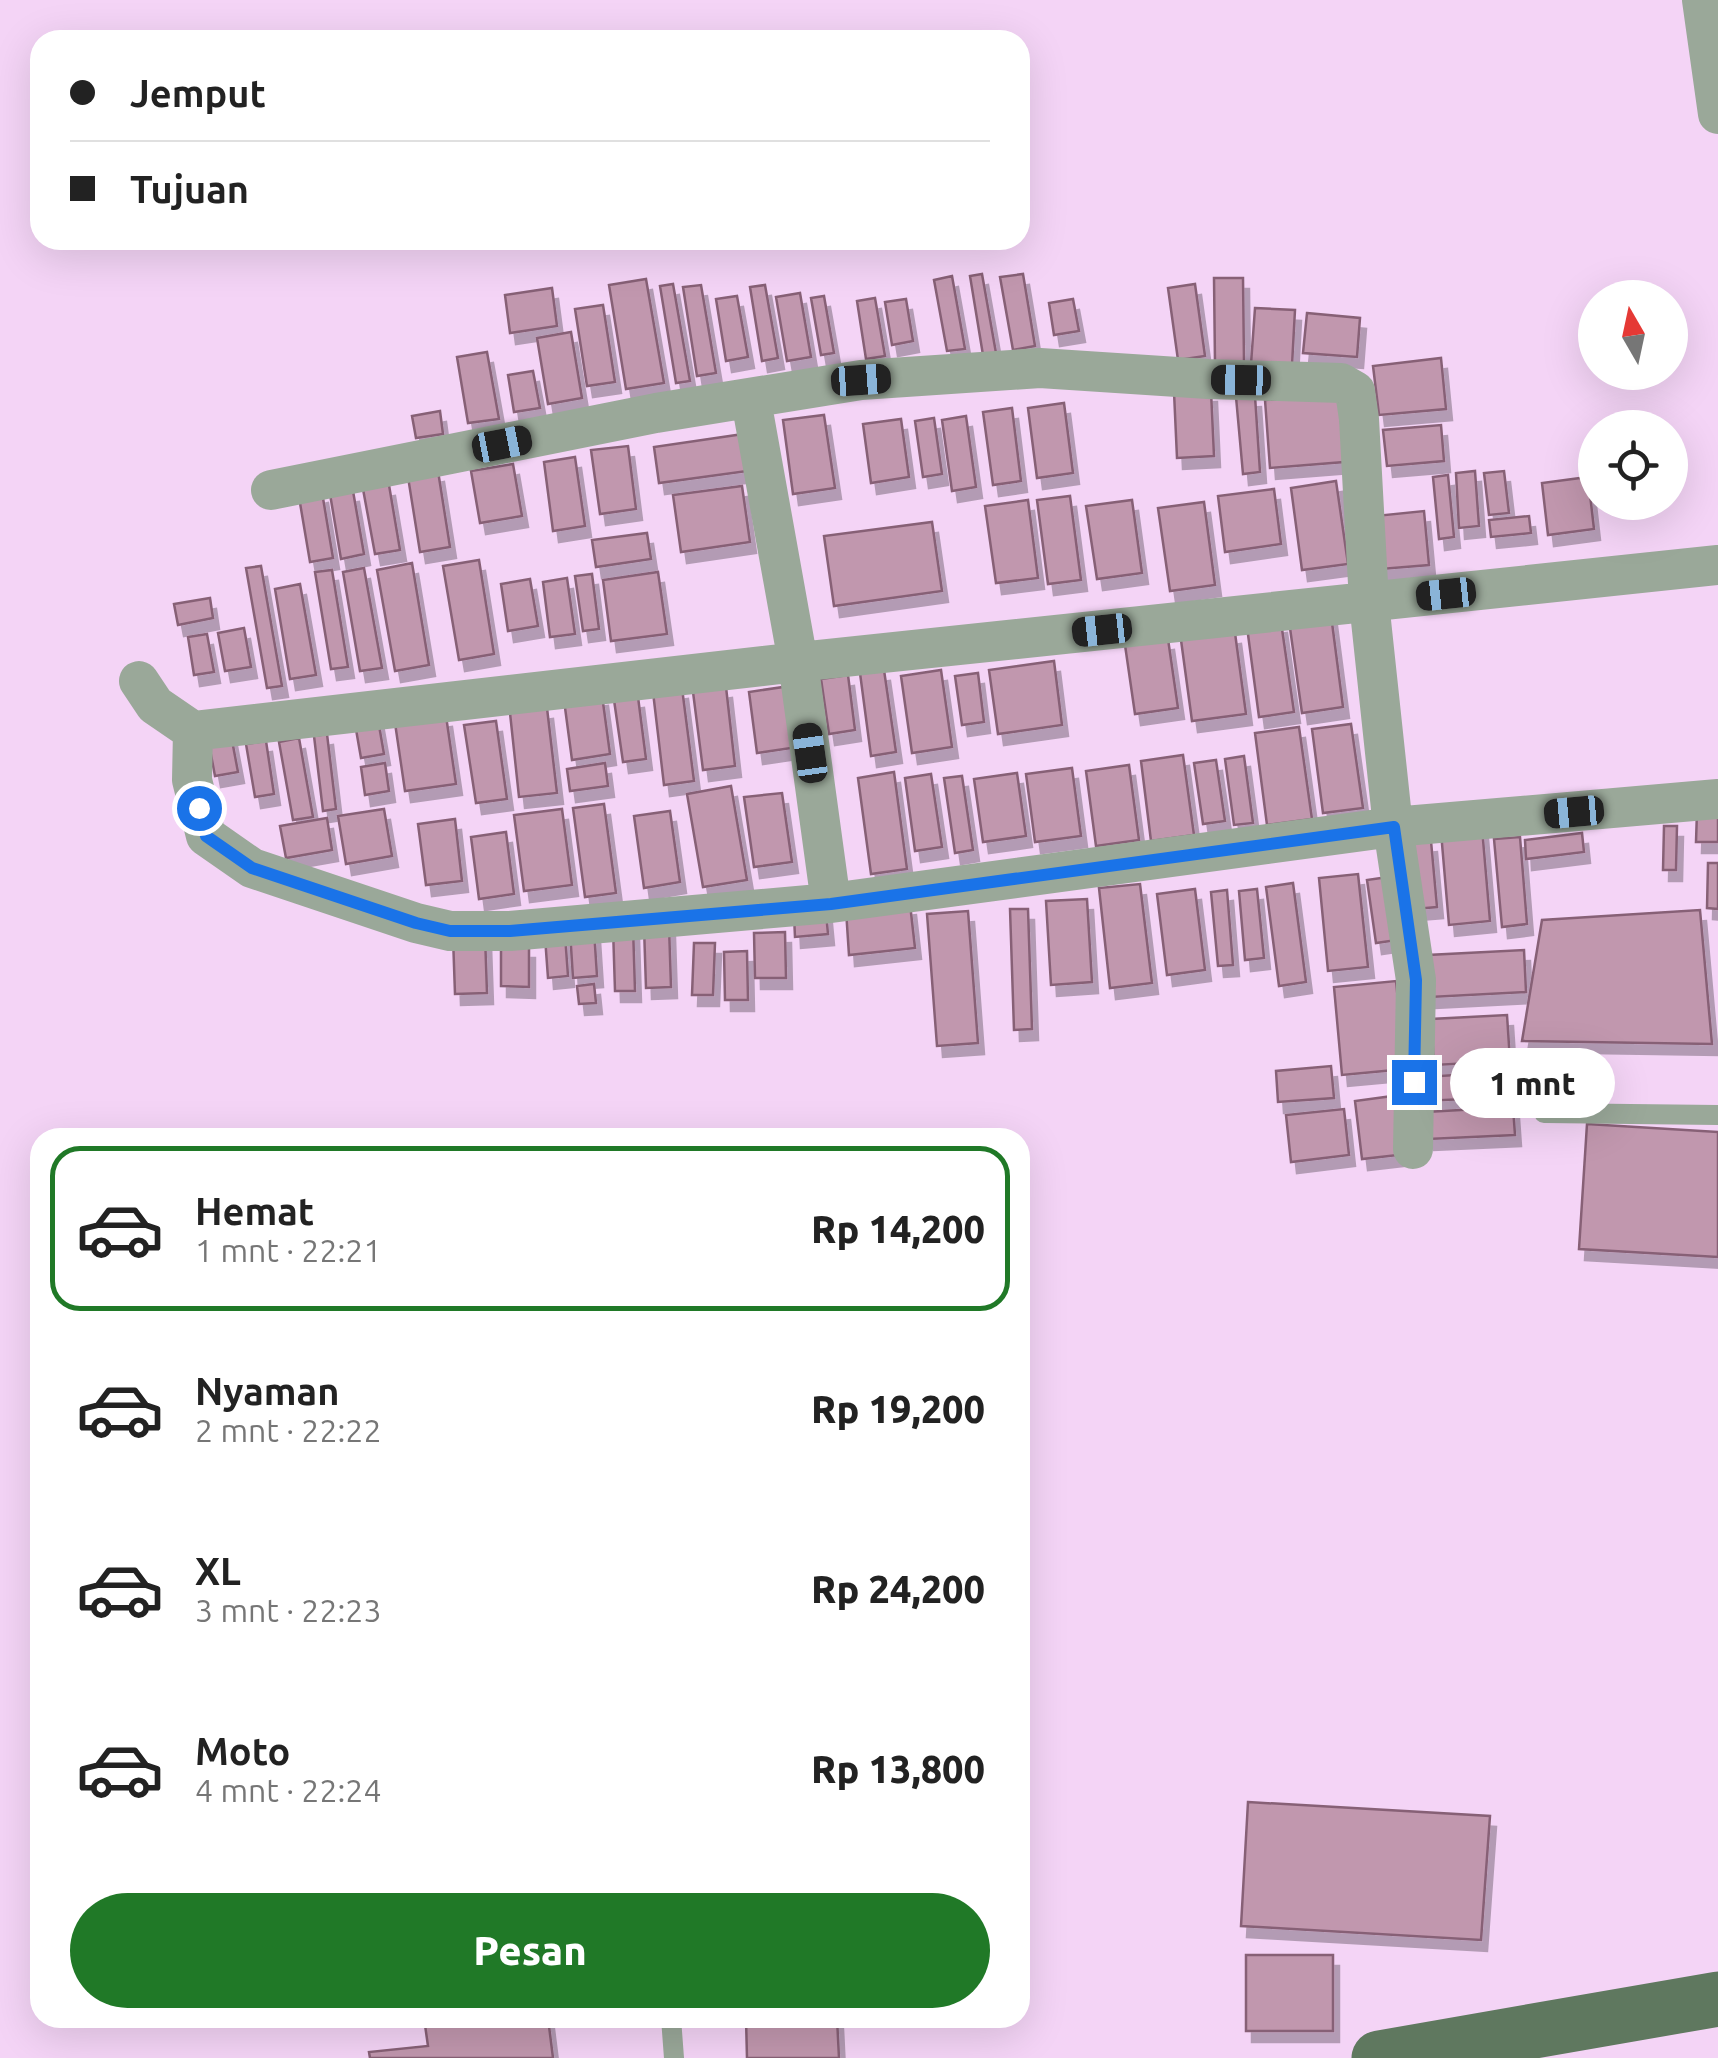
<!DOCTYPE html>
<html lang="id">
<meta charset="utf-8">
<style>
:root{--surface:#fff;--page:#f6f6f6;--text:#222;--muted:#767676;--line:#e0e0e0;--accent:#207927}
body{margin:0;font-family:Ubuntu,sans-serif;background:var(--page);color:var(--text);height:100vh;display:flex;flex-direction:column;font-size:38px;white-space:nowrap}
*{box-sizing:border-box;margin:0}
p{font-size:32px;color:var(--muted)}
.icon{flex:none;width:55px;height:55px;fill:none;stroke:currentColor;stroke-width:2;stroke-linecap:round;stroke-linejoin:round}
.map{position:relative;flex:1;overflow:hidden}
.drawer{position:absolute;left:30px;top:1128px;width:1000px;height:900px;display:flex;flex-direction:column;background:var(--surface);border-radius:30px;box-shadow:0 10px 40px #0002}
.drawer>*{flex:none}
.banner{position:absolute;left:30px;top:30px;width:1000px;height:220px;border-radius:30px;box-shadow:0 10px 40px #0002;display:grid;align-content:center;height:220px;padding:0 40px;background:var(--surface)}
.needle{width:65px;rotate:351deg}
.buttons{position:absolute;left:1578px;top:280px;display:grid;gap:20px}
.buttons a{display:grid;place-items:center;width:110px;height:110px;border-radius:50%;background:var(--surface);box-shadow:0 10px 40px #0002;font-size:50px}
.end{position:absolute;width:45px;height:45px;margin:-22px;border:12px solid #1a73e8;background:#fff;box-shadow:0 0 0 5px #fff}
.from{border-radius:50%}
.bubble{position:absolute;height:70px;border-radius:35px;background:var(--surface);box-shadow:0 10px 40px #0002;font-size:32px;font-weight:800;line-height:70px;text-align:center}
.car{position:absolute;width:30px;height:60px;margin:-30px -15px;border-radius:12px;box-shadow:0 0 8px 2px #0007;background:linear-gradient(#222 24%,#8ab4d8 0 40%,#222 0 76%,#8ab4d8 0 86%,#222 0)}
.banner b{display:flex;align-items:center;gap:35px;height:95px;font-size:38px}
.banner b+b{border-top:2px solid var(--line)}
.banner i{width:25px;height:25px;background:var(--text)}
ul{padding:18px 0 0;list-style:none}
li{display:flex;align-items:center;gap:30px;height:165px;margin:0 20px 15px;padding:0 20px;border:5px solid transparent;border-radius:30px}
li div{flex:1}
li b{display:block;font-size:38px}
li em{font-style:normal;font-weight:800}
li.selected{border-color:var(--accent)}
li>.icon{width:90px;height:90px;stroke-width:1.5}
.primary-button{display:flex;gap:20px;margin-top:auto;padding:20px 40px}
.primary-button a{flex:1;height:115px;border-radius:60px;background:var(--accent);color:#fff;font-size:40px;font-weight:800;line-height:115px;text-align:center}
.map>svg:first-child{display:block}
.building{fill:#c197ae;stroke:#876176;stroke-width:2.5;filter:url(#shadow)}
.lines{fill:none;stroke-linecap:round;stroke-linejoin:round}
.service{stroke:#9aa899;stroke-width:20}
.minor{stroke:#9aa899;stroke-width:40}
.primary{stroke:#5f785f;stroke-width:55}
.route{stroke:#1a73e8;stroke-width:12}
</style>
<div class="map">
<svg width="1718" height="2058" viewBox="0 0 1718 2058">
<defs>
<filter id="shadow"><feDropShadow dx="6" dy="11" stdDeviation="0" flood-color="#0004"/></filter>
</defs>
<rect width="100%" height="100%" fill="#f4d4f6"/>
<path class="building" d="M982 274 996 353 983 355 970 276Z
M1023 274 1035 346 1013 350 1000 277Z
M952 276 965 349 947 351 934 280Z
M1214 278H1243L1244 362 1215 363Z
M646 279 664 383 626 389 609 285Z
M673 284 690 381 676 383 660 286Z
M1195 284 1205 356 1178 360 1168 288Z
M701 285 716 373 697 376 683 287Z
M765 285 778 358 762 361 750 287Z
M552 288 557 326 510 333 505 295Z
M800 293 811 357 787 361 776 297Z
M737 296 748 357 726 361 716 299Z
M824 296 834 353 821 355 811 298Z
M875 298 885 356 866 359 857 301Z
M906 299 913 341 892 345 885 302Z
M1073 299 1079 331 1054 335 1049 303Z
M603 305 615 382 587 386 575 309Z
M1255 308 1295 310 1292 365 1251 364Z
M1307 313 1360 318 1357 357 1303 353Z
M571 332 582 398 548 404 537 338Z
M487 352 499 419 468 423 457 357Z
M1441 358 1446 409 1379 415 1373 366Z
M533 371 540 408 514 412 508 375Z
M1211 391 1214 456 1177 458 1174 392Z
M1339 394 1344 462 1270 468 1265 400Z
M1255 396 1260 472 1243 474 1236 397Z
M1064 403 1073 473 1037 478 1028 408Z
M1012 408 1021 481 993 485 983 412Z
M440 411 443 434 416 438 412 416Z
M824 415 835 488 793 494 783 420Z
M966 416 976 487 952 491 942 420Z
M934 418 942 474 923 477 915 421Z
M901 419 909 477 871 483 863 424Z
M1441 425 1444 461 1387 466 1383 430Z
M757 432 762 469 659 483 654 447Z
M628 446 636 509 600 514 591 450Z
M575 457 585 526 553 531 544 462Z
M513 464 522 516 480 523 471 471Z
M438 471 450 547 420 552 408 477Z
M1475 471 1479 526 1459 528 1456 473Z
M1504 471 1509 513 1489 515 1484 473Z
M1448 475 1454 537 1439 539 1433 477Z
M1588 477 1594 529 1548 535 1542 483Z
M1336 481 1348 564 1302 570 1291 488Z
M389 485 400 550 375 554 363 489Z
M742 486 750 542 681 552 673 495Z
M1274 489 1281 544 1225 552 1218 496Z
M353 491 364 554 341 559 330 494Z
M322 492 333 558 310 562 299 497Z
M1070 496 1081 580 1048 584 1037 500Z
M1028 500 1038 578 996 583 985 506Z
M1132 500 1142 573 1097 579 1086 506Z
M1204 502 1215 585 1170 591 1158 508Z
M1424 511 1429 565 1381 569 1375 516Z
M1529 516 1531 533 1491 537 1489 520Z
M932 522 942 591 834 606 824 536Z
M647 533 651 559 596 567 592 540Z
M479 560 494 654 459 660 443 566Z
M412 563 429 665 395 671 377 570Z
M261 566 282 686 267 688 246 568Z
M364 568 382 668 360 671 343 572Z
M332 570 348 667 331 669 315 572Z
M658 572 667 634 611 641 603 580Z
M592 574 599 629 583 631 575 576Z
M567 578 575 634 550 637 543 582Z
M530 579 538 626 508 631 501 584Z
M300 584 316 675 290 679 275 589Z
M210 598 213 618 178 625 174 604Z
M1331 615 1343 707 1302 713 1289 621Z
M1281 622 1294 712 1259 717 1247 627Z
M244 628 251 667 225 671 218 633Z
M1235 633 1246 714 1192 721 1181 640Z
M207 634 214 672 194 675 188 637Z
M1168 639 1178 708 1135 714 1125 645Z
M1054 661 1062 725 998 734 989 670Z
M884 670 896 752 871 756 860 673Z
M941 670 952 747 912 753 901 676Z
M978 673 984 722 962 725 955 676Z
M848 675 855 730 829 734 821 679Z
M790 686 798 747 757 753 749 692Z
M726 687 735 766 703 770 693 692Z
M682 688 694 781 664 785 653 692Z
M602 695 610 754 572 760 564 700Z
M638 697 646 759 623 762 614 700Z
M547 708 557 793 519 797 510 713Z
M377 714 384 754 361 758 354 718Z
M446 716 456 784 405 791 395 723Z
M496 721 507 799 476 803 464 725Z
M1351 724 1363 808 1323 813 1312 729Z
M1299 727 1312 819 1267 825 1255 733Z
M327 734 336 809 323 811 314 736Z
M231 735 238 772 215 776 208 739Z
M299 738 313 817 293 820 279 742Z
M266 741 274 794 255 797 246 744Z
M1183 755 1194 835 1151 841 1141 761Z
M1244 756 1253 823 1234 825 1225 759Z
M1216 760 1225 821 1203 824 1194 763Z
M385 763 389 791 365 795 361 767Z
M605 763 608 786 570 791 567 769Z
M1129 765 1139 840 1096 846 1086 771Z
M1072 768 1081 836 1035 842 1026 774Z
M894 772 907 869 871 874 858 778Z
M1017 773 1026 836 983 842 974 779Z
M931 774 942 847 915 851 905 778Z
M962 776 973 850 955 853 944 778Z
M731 786 747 880 703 887 687 794Z
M782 793 792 862 754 867 744 797Z
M604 804 616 893 585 897 573 808Z
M384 809 392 856 346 864 338 816Z
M562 809 572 885 524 891 514 815Z
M670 811 680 882 644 888 634 816Z
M1697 811H1718V842H1696Z
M327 818 332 850 286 858 280 826Z
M455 819 462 881 426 885 418 824Z
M1664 826H1677L1676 870H1663Z
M1482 828 1490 921 1449 925 1441 832Z
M506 832 514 894 479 899 471 837Z
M1582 833 1584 852 1526 859 1525 840Z
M1520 837 1527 924 1502 927 1494 839Z
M1431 841 1437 907 1415 909 1409 843Z
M1708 863H1718V909L1707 908Z
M1358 874 1368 967 1328 971 1319 878Z
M1395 876 1404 939 1376 943 1367 880Z
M1293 883 1306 982 1279 986 1266 887Z
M1140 884 1152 983 1110 988 1099 888Z
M1195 889 1205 970 1167 975 1157 894Z
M1257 889 1264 958 1245 960 1239 891Z
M1227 890 1233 965 1218 966 1211 892Z
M1087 899 1092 982 1051 985 1046 901Z
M910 904 915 948 849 955 846 910Z
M1010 909H1028L1032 1029 1014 1030Z
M1700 910 1712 1044 1522 1041 1542 920Z
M968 911 978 1043 937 1046 927 914Z
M826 913 828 934 795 937 794 916Z
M633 926 635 991H615L613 928Z
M669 926 671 987 646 988 644 927Z
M594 930 597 976 573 978 570 931Z
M785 932 786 978H755L754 933Z
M485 935 487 993 455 994 453 937Z
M565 935 568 976 548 978 545 937Z
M694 943H715L713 995H692Z
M501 947H529V987L501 986Z
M1524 950 1526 992 1430 997 1428 955Z
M747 951 748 1000H725L724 952Z
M1396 981 1405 1069 1342 1075 1334 987Z
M594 984 596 1003 579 1004 577 986Z
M1507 1015 1510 1061 1434 1065 1431 1019Z
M1331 1066 1334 1098 1278 1102 1276 1071Z
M1508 1072 1509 1097 1423 1101 1422 1077Z
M1400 1095 1407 1154 1362 1159 1355 1101Z
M1513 1107 1515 1135 1428 1139 1426 1112Z
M1344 1109 1349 1155 1291 1162 1286 1115Z
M1587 1124 1718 1132V1257L1579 1249Z
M1248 1802 1490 1816 1481 1940 1241 1926Z
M1246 1955H1333V2031H1246Z
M424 2018H548L553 2058H370L369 2052 428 2046Z
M746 2018H837L839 2058H747Z"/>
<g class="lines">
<path class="service" d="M1544 1113 1718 1115
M671 2018 674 2058"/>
<path class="minor" d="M1702 0 1718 114
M751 400 798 662 831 903
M271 490 656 413 861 380 1040 368 1208 379 1341 383 1355 391 1359 419 1369 602 1393 827 1416 980 1413 1149
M139 681 155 705 193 731 798 662 1718 565
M193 731 192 780 206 836 252 868 416 923 450 931H510L831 903 1393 827 1718 799"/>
<path class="primary" d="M1379 2058 1718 1999"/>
</g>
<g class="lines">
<path class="route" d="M199 808 206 836 252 868 416 923 450 931H510L831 904 1394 827 1416 980 1414 1082"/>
</g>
</svg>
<div class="buttons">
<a><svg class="needle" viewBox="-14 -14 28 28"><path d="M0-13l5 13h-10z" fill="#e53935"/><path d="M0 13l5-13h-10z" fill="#767676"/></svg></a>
<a><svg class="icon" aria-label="locate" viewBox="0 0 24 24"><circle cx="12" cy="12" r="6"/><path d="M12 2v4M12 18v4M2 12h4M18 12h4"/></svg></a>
</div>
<i class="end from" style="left:199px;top:808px"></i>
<i class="end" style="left:1414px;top:1082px"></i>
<div class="bubble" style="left:1450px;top:1048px;width:165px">1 mnt</div>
<i class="car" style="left:861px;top:380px;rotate:86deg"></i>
<i class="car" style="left:1241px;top:380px;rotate:271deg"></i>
<i class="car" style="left:502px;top:444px;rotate:79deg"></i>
<i class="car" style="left:1446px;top:594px;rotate:264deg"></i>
<i class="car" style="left:1102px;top:630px;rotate:264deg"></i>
<i class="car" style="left:810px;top:753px;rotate:352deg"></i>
<i class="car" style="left:1574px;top:812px;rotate:265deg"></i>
<div class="banner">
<b><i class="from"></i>Jemput</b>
<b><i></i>Tujuan</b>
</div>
<section class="drawer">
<ul>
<li class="selected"><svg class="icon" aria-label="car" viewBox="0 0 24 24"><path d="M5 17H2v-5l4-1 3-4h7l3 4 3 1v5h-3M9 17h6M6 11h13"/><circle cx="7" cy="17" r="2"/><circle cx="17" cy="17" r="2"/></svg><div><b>Hemat</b><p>1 mnt · 22:21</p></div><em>Rp 14,200</em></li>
<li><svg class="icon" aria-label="car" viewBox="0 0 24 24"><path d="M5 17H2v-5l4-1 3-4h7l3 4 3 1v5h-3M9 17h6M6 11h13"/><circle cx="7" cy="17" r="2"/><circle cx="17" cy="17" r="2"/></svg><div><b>Nyaman</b><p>2 mnt · 22:22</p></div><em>Rp 19,200</em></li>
<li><svg class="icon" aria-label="car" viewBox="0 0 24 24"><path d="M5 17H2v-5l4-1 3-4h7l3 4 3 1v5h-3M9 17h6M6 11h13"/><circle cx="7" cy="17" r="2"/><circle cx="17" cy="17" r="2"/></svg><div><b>XL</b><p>3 mnt · 22:23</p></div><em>Rp 24,200</em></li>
<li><svg class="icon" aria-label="car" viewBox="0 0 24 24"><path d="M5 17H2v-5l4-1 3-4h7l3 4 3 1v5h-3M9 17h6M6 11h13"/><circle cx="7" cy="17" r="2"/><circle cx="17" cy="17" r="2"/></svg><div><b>Moto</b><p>4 mnt · 22:24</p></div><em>Rp 13,800</em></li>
</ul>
<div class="primary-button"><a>Pesan</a></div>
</section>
</div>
